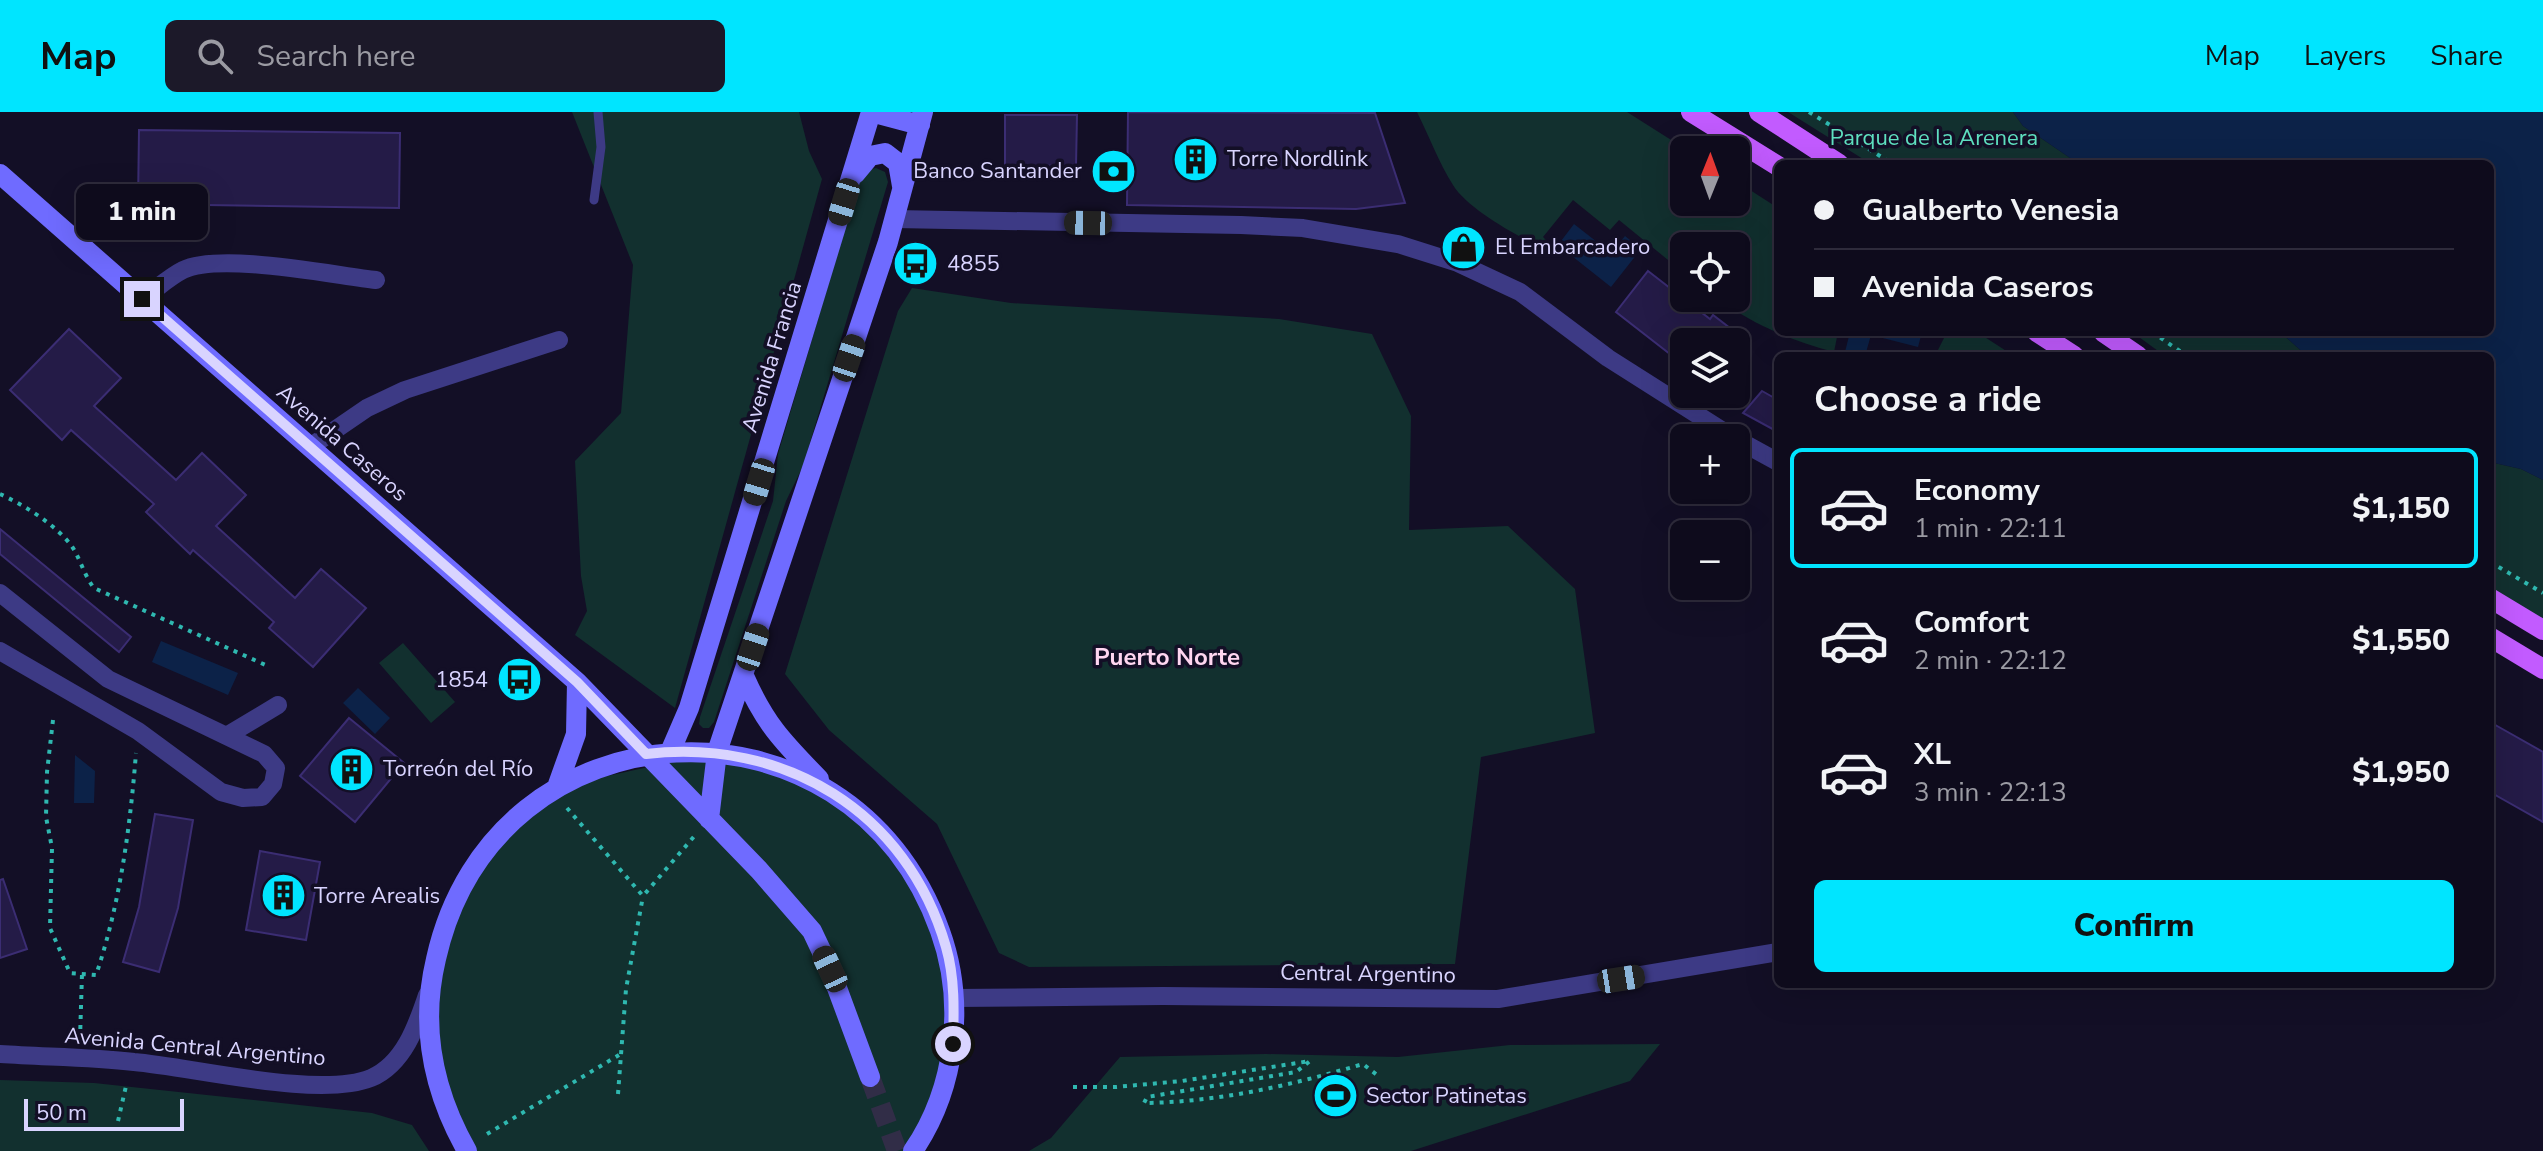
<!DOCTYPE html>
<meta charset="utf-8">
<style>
:root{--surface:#0e0b1c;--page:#1c1929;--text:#f1f3f6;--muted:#9b9ba3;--line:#2e2b3b;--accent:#00e5ff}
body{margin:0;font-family:"Nunito Sans",sans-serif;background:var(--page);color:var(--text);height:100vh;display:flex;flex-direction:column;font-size:30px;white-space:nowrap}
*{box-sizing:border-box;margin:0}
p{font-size:26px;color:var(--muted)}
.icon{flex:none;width:44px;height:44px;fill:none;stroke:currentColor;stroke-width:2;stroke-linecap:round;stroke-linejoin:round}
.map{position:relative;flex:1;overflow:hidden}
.side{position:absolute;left:1774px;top:240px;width:720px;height:636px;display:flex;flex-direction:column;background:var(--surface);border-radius:12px;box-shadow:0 8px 32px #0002,0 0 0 2px var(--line)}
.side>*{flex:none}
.banner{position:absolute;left:1774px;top:48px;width:720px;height:176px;border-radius:12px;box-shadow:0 8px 32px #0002,0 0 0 2px var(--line);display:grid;align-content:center;height:176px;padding:0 40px;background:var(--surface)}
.needle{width:52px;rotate:1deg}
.buttons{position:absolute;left:1670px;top:24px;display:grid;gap:16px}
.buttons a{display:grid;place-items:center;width:80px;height:80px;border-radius:12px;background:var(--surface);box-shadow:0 8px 32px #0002,0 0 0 2px var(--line);font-size:40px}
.scale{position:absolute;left:24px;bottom:20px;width:160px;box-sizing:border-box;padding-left:8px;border:4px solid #d9d4ff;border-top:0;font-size:22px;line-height:28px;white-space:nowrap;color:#d9d4ff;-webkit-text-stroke:6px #130f26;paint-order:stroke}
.end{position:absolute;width:36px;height:36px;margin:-18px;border:10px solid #d9d4ff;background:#111;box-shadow:0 0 0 4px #111}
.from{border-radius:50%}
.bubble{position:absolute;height:56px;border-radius:12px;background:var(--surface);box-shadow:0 8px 32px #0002,0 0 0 2px var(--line);font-size:26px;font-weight:800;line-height:56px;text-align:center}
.car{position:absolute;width:24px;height:48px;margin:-24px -12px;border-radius:10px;box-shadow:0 0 6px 2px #0007;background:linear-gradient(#222 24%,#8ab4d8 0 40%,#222 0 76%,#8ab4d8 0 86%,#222 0)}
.banner b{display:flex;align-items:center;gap:28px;height:76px;font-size:30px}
.banner b+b{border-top:2px solid var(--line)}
.banner i{width:20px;height:20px;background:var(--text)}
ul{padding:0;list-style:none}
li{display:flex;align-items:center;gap:24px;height:120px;margin:0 16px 12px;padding:0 24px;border:4px solid transparent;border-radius:12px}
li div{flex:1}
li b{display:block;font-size:30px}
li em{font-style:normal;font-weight:800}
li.selected{border-color:var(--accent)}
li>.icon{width:72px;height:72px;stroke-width:1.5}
h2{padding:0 40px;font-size:36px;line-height:96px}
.primary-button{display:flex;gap:16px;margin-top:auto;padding:16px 40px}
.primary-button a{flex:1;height:92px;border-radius:12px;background:var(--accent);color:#111;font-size:32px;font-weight:800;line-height:92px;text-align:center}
header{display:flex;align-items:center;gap:48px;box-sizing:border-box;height:112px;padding:0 40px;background:var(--accent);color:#111}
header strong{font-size:38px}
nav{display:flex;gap:44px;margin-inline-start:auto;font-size:28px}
.search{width:560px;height:72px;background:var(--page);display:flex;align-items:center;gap:20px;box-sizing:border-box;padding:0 28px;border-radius:12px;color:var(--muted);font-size:30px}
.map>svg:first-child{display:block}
.green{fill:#12302f}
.water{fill:#0c2248}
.building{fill:#241b47;stroke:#3b2d73;stroke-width:2}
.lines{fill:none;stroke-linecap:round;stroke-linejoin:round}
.secondary-tunnel{stroke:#312d47;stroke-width:20;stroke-dasharray:20 10;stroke-linecap:butt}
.path{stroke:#2fb8b0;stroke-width:4;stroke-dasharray:4 6;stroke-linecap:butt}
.lane{stroke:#3d3a85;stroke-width:9}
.street{stroke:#3d3a85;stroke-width:18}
.secondary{stroke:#6f6bff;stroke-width:20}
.primary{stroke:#c25bff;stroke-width:20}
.route{stroke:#d9d4ff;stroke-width:10}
.labels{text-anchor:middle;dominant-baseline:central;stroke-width:7;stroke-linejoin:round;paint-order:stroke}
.park-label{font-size:22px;fill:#5fe0c0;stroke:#130f26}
.poi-label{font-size:22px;fill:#d9d4ff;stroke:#130f26;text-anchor:start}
.street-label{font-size:22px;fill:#d9d4ff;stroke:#130f26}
.neighbourhood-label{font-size:24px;font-weight:bold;fill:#ffd6f0;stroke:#130f26}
</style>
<header>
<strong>Map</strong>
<div class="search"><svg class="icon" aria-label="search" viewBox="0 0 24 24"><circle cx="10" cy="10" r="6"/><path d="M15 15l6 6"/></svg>Search here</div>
<nav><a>Map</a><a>Layers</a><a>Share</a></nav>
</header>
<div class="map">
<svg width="2543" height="1039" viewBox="0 0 2543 1039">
<rect width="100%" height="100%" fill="#130f26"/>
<path class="green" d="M572 0H799L809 39 822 67 675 596 575 523 587 499 581 464 575 349 621 301 633 153Z
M1417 0H1627L1687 38H1684V90H1736V69L1778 96V220H1838L1834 240C1792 229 1752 212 1717 186H1736V134H1684V161L1619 108 1610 118 1573 88 1543 125 1554 136 1550 140C1523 127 1469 99 1453 73 1439 51 1429 24 1417 0Z
M1788 0H2013L2023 14 2079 52H1871Z
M876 56 885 60 888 70 803 354 786 389 714 610 709 616H703L699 612 700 605 773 389 778 342 860 66 866 58Z
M912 176 1011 191 1279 207 1372 222 1411 304 1409 418 1508 414 1575 477 1595 621 1481 645 1455 852 1029 855 999 841 937 712 829 618 785 562 898 199Z
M1947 220H1977L2014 244H1928L1929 238 1937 240Z
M2132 220H2280L2307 244H2165Z
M2490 350 2521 357 2543 368V518L2490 486Z
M403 531 455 590 431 611 379 551Z
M717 640 831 679 930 790 953 932 913 1039H467L439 980 429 876 471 758 557 675Z
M1660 932 1630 969 1411 1039H1029L1051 1026 1120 945 1266 942 1398 945 1510 933Z
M0 968 94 971 235 986 372 1001 412 1013 429 1039H0Z"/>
<path class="water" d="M2013 0H2543V368L2521 357 2490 350V244H2307L2280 220H2490V52H2079L2023 14Z
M1574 112 1611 141 1625 124 1641 137 1611 175 1558 133Z
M1850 220H1922L1918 235 1871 223 1865 244 1845 240Z
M161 529 238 561 228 583 152 550Z
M358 576 390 606 375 622 343 591Z
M75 643 95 659 94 691H74Z"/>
<path class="building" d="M1128 0 1375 1 1405 91 1356 97 1127 93Z
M1005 3H1077L1076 54 1005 53Z
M139 18 400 21 399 96 138 92Z
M1648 159 1710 207 1713 203 1748 230H1684V253L1616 200Z
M69 217 121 266 94 294 176 368 202 341 246 383 216 414 295 486 321 457 366 496 313 555 269 516 274 510 193 438 190 442 146 400 154 392 71 318 62 328 10 278Z
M1762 279 1778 288V320L1743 301Z
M0 417 131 525 119 540 0 442Z
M349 606 404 651 355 710 300 664Z
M2490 610 2543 640V710L2490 680Z
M155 702 193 708 178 796 159 860 123 850 139 795Z
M260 739 320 750 306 828 246 818Z
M3 767 27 837 0 846V768Z"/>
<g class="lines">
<path class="secondary-tunnel" d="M870 965 897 1039"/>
<path class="path" d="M1809 0 1893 52
M2152 220 2187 244
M0 382C24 393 58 414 73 436 81 449 84 463 94 476L270 555
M2490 450 2543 481
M53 608 47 660 46 705 52 736 50 816 70 861 96 863C120 792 130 716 136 641
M567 696 643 784 697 721
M80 927 82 862
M1073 975H1116L1182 969 1310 949 1296 960 1147 985 1144 991C1220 990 1292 973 1363 952L1377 963
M618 982 626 877 643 784
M118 1009 126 974
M487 1022 619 943"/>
<path class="lane" d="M594 88 601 35 598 0"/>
<path class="street" d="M894 107 1241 113 1303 116 1398 132 1458 151 1520 180 1608 246 1734 326
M142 187C155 178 169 165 183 158 220 140 332 163 376 168
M1736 327 1778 350
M310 335 367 296 405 278 559 228
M0 481 108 567 264 642 276 656 273 672 262 685 243 686 221 680 138 619 0 539
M228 623 278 593
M954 886 1163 884 1498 887 1778 840
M0 942C45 945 90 945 134 950 193 955 319 987 371 966 404 952 417 913 427 883"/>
<path class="secondary" d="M0 62 577 570 759 758 812 819 830 857 870 965
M855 62 870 44 885 41 898 51 902 74
M744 564C765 612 783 630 819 667
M670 640 689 596 871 0 920 13
M557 675 576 622 577 570
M709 707 717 640 888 130 923 0
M467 1039C433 979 420 914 436 847 494 586 850 567 940 819 966 891 956 976 913 1039"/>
<path class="primary" d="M1691 0 1778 54
M1759 0 1839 52
M2037 220 2074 244
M2103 220 2138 244
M2490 486 2543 518
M2490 525 2543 557"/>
</g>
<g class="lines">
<path class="route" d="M142 187 577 570 646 642C784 626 907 699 946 835 955 866 954 899 953 932"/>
</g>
<defs>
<symbol id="building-disc" viewBox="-11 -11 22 22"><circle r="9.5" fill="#00e5ff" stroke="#130f26"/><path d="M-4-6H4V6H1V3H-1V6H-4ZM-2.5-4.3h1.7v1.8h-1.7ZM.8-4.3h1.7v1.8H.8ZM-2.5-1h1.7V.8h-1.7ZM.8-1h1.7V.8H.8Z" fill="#111"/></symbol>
<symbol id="bank-disc" viewBox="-11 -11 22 22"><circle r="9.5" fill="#00e5ff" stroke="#130f26"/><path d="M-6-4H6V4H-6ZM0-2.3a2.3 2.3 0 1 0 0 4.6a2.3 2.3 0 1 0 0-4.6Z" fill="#111"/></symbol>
<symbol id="shop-disc" viewBox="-11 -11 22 22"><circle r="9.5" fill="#00e5ff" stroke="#130f26"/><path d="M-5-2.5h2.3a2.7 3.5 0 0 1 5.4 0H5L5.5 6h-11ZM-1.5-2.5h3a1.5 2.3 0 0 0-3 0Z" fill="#111"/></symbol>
<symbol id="bus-disc" viewBox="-11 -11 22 22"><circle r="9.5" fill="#00e5ff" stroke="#130f26"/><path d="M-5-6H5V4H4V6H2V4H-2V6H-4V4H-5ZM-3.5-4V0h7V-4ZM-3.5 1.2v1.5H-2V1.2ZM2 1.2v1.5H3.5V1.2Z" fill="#111"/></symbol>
<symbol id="stadium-disc" viewBox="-11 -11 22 22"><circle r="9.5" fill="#00e5ff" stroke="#130f26"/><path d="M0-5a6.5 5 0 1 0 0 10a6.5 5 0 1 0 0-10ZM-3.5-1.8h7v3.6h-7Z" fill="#111"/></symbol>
</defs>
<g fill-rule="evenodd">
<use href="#building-disc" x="1170" y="22" width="51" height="51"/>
<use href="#bank-disc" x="1088" y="34" width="51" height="51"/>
<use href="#shop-disc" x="1438" y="110" width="51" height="51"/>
<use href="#bus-disc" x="890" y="126" width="51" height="51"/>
<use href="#bus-disc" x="494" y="542" width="51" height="51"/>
<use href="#building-disc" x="326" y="632" width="51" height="51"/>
<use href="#building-disc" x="258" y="758" width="51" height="51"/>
<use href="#stadium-disc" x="1310" y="958" width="51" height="51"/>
</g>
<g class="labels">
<g class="park-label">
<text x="1934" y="26">Parque de la Arenera</text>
</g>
<g class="poi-label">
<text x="1227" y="47">Torre Nordlink</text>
<text x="1082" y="59" text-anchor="end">Banco Santander</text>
<text x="1495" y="135">El Embarcadero</text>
<text x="947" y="152">4855</text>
<text x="488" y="568" text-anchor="end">1854</text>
<text x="383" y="657">Torreón del Río</text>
<text x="314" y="784">Torre Arealis</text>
<text x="1366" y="984">Sector Patinetas</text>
</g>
<g class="street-label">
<text transform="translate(772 245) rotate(-73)">Avenida Francia</text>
<text transform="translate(342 331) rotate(41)">Avenida Caseros</text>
<text transform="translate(1368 862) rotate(1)">Central Argentino</text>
<text transform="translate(195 935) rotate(5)">Avenida Central Argentino</text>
</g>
<g class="neighbourhood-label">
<text x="1167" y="545">Puerto Norte</text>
</g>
</g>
</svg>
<div class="buttons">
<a><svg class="needle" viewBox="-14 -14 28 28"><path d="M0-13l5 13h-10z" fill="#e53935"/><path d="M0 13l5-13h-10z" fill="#9b9ba3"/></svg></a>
<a><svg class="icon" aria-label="locate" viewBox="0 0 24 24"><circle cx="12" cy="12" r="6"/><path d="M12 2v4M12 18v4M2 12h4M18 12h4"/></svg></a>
<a><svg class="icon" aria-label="layers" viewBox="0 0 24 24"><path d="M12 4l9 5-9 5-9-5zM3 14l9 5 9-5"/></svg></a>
<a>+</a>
<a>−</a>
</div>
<div class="scale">50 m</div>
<i class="end from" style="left:953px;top:932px"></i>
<i class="end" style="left:142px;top:187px"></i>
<div class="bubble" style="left:76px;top:72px;width:132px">1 min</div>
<i class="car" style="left:844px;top:90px;rotate:197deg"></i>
<i class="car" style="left:1088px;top:111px;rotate:271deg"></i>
<i class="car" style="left:849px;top:246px;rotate:19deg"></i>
<i class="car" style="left:759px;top:370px;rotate:197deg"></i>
<i class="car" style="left:753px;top:535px;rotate:18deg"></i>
<i class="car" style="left:830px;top:857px;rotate:335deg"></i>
<i class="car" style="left:1621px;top:867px;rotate:81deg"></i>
<div class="banner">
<b><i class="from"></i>Gualberto Venesia</b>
<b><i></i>Avenida Caseros</b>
</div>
<section class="side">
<h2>Choose a ride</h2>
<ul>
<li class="selected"><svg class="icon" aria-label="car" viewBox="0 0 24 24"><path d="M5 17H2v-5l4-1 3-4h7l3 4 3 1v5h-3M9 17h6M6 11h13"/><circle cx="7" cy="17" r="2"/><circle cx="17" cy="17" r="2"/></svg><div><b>Economy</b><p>1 min · 22:11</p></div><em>$1,150</em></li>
<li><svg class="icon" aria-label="car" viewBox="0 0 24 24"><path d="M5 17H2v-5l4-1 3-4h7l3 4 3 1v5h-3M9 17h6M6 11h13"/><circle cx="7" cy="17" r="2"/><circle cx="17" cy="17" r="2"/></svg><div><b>Comfort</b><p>2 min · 22:12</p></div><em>$1,550</em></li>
<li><svg class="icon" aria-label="car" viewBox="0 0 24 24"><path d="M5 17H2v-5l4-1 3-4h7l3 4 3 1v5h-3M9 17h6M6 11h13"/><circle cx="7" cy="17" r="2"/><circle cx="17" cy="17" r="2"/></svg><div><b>XL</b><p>3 min · 22:13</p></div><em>$1,950</em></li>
</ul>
<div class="primary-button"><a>Confirm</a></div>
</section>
</div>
